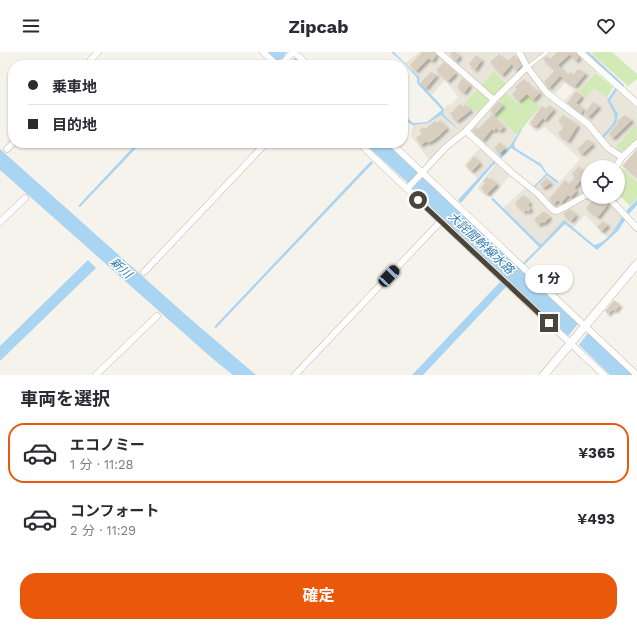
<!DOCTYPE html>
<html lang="ja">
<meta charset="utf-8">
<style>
:root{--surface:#fff;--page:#f2f2f3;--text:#2b2b33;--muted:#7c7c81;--line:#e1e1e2;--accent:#ea580c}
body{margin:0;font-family:"Work Sans","Noto Sans JP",sans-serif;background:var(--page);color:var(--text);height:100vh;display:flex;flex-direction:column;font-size:15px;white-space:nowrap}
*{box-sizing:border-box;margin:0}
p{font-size:13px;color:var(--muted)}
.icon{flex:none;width:22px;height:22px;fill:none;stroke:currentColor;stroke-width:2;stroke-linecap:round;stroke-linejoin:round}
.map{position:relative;height:323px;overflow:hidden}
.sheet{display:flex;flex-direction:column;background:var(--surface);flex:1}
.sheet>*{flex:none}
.top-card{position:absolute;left:8px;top:8px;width:400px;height:88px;border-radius:16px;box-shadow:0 1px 3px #0004;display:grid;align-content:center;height:88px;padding:0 20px;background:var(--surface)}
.tools{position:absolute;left:581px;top:108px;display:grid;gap:8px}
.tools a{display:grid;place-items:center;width:44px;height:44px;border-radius:50%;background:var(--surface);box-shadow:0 1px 3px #0004;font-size:20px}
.end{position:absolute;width:18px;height:18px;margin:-9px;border:5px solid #4b4439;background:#fff;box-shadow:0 0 0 2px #fff}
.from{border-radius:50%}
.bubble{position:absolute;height:28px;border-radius:14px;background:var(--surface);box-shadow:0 1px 3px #0004;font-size:13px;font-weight:700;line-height:28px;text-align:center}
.car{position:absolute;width:12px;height:24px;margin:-12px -6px;border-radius:5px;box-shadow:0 0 3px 1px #0007;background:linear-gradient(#222 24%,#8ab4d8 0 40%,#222 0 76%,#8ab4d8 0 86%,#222 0)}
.top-card b{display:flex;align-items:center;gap:14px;height:38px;font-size:15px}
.top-card b+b{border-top:1px solid var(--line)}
.top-card i{width:10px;height:10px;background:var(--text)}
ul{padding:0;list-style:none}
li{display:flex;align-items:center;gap:12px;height:60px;margin:0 8px 6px;padding:0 12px;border:2px solid transparent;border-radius:16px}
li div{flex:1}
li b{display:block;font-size:15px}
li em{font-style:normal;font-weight:700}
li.selected{border-color:var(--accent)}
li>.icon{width:36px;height:36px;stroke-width:1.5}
h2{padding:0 20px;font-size:18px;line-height:48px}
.cta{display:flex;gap:8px;margin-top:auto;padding:8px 20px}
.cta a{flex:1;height:46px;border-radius:16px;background:var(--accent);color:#fff;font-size:16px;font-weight:700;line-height:46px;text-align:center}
header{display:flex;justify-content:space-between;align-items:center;height:52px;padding:0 20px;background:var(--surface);font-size:18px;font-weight:700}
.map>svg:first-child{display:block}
.residential{fill:#eae5da;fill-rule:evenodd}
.green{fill:#d2eab5}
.water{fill:#a9d4f2}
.building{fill:#d8cfc1;filter:url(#shadow)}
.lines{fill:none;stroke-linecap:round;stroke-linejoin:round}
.service-casing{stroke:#c2bbae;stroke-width:4}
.minor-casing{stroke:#c2bbae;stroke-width:7}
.tertiary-casing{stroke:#c2bbae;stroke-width:9}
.service{stroke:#fff;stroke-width:3}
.minor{stroke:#fff;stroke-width:6}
.tertiary{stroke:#fff;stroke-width:8}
.route{stroke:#4b4439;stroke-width:5}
.labels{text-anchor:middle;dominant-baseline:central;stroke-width:3;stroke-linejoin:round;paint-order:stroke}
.water-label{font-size:12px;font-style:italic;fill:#2e7ab2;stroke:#fff}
</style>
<header><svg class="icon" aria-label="menu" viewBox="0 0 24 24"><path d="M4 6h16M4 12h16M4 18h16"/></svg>Zipcab<svg class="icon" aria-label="heart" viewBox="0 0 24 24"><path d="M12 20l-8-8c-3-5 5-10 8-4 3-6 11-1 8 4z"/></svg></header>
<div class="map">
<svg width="637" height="323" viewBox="0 0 637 323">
<defs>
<filter id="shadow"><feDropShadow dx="2.5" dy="2.5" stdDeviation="1" flood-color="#0004"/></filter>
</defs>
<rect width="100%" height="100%" fill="#f6f3ec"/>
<path class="residential" d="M419 0H588L584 7 597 20 579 39 594 36 609 47 616 37 637 54V93L618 115H588V145H610L626 162 616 179 608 186 585 163 573 176 565 170 541 194 502 157 525 136 533 135 547 122 559 131 580 107 545 75 537 80 528 72 539 55 518 52 504 39 494 19 466 51 498 46 505 54 517 83 512 95 500 107 513 120 492 145 484 143 477 136 495 113 494 112 477 126 464 113 481 95 466 82 430 109 411 84 413 72 428 70 442 61 448 52 451 53 458 45 445 28 431 44 427 41 418 30V26L405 11ZM565 31 574 38 563 51 554 43Z"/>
<path class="green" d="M593 0H612L637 22V27L628 34 592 2Z
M494 19 506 32 479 62 465 51Z
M596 21 613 35 607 46 594 36 586 45 579 39Z
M504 39 518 52 528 43 540 55 517 83 496 64 505 54 498 46Z
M636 72 637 88 625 101 616 95Z
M619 114 637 129V147L630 154 618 142Z"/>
<path class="water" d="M267 0H287L284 3 291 10 296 5 304 13H288L282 6 278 10Z
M391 0H394L420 26 419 30C427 40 437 47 444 57L443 62 460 79 441 63 428 71 412 73 405 68 403 69 405 64 413 71 427 70 442 58 417 31V26L405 12Z
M586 0H589L624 33 623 35 620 33 610 49 618 62 616 72 604 86 609 93 623 101 622 103 608 94 601 85C617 67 619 69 607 48L618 32Z
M521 77H522L514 92 515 96 541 112 547 121 559 130 557 131 547 123 535 135H533L546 122 540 114 511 96 501 106 499 104 511 93Z
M137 91H141L80 155 78 154Z
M364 91H386L418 121 414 125 419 130 423 125 578 272 568 284 412 137 416 132 411 128 408 131Z
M0 97 187 264 256 323H233L213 307 0 118Z
M371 109 373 111 216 276 214 275Z
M494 109 496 110C484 123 473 137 461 151L458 148Z
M493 146 541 193 564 168 594 193C610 190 617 171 626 160 629 155 633 152 637 148V153L628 163 618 179 597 198 565 172 525 212 523 211 539 195 491 147Z
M88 208 96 216 0 309V294Z
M500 230 506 235 423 323H412Z
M588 281 633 323H610L579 293Z"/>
<path class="building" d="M422 0H435L436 4 432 9 429 6 416 19 410 13Z
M452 0H456L460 4 456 9 450 3Z
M557 0H576L579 5 576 9 570 2 558 13 568 23 570 20 574 22 578 17 586 21 575 34 560 24 549 36 544 30 555 18 543 7 547 4 550 7Z
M499 2 507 9 515 3 521 14 516 19 512 12 502 23 490 10Z
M476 3 482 8 475 18 469 12Z
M444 10 456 21 448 29 436 18Z
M431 20 437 23 426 36 420 31Z
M462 26 470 33 464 41 457 35Z
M524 27 534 38 536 37 540 41 533 48 527 42 519 49 512 42 517 37 515 35Z
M576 39 582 44 576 51 584 57 581 61 567 51Z
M499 49 503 53 494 63 490 59Z
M593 50 599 54 589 65 584 61Z
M460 52 463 55 465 52 471 58 457 69 450 62Z
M549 53 554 57 545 68 543 66 536 74 530 71 542 54 546 57Z
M492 63 504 75 500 79 496 76 494 79 492 77 483 88 472 79 476 75 478 77Z
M563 63 578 73 568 89 558 82 564 74 558 69Z
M625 63 632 68 613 86 609 82 618 71 617 69Z
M440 68 447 76 435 87 428 91 427 89 421 93 416 86 422 82 419 78 424 75 425 77 435 69 437 71Z
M588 87 593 92 582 102 577 97Z
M500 90 505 96 500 101 494 96Z
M637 97V126L622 114Z
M474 104 480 111 472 119 466 114Z
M579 114 588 122V125L582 131 580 129 574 136 577 138 571 145 568 143 561 151 558 148 554 152 549 147 565 128 569 132 575 125 572 122Z
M487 125 489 127 491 126 497 132 487 142 481 136 485 131 483 129Z
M546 126 551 131 543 136 540 132Z
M523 143 530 150 528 153 531 156 528 160 526 158 524 160 515 151Z
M595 145H603L608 152 598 165 586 156Z
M570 157 576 163 571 169 563 162Z
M544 159 550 165 544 171 542 170 539 173 534 167Z
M603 169 608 173 602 179 597 175Z
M614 248 620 253 615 259 613 257 608 262 605 259Z"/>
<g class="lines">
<defs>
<path id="service" d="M528 15 547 0"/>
<path id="minor" d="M263 0 277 13
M294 0 308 13
M439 0 494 48
M519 0 527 15 547 41 588 72 608 96 622 105
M580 0 637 51
M86 13 98 0
M281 13 293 0
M527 15 494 48 466 79 445 96 407 137 604 323
M466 79 512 121 537 141 553 158 557 159 567 154 588 142
M359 91 407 137
M391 91 637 323
M7 97 13 91
M616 115 622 105 637 91
M608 145 637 176
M0 170 25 146
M144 220 266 91
M96 323 157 264
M295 323 441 169"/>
<path id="tertiary" d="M544 323 637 212"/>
</defs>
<use href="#service" class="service-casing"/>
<use href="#minor" class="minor-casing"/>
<use href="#tertiary" class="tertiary-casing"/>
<use href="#service" class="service"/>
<use href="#minor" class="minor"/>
<use href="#tertiary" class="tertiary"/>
</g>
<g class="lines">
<path class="route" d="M418 148 549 271"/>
</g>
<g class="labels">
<g class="water-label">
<text transform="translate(481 191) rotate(43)">大詫間幹線水路</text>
<text transform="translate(121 216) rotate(42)">新川</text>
</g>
</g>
</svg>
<div class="tools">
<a><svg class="icon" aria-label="locate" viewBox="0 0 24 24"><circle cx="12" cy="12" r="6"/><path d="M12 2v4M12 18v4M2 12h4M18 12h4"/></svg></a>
</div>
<i class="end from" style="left:418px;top:148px"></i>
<i class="end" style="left:549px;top:271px"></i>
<div class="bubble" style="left:525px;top:213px;width:48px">1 分</div>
<i class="car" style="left:389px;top:224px;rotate:43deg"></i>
<div class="top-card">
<b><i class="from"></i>乗車地</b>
<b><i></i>目的地</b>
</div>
</div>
<section class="sheet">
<h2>車両を選択</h2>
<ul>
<li class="selected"><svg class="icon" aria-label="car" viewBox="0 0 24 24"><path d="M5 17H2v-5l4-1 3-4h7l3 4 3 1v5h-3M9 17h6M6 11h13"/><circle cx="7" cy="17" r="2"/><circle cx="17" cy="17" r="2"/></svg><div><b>エコノミー</b><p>1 分 · 11:28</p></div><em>¥365</em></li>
<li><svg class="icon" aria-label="car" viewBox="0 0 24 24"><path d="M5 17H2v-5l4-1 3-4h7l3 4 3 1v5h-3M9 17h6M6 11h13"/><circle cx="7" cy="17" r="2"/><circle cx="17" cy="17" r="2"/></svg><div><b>コンフォート</b><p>2 分 · 11:29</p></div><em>¥493</em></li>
</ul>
<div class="cta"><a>確定</a></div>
</section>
